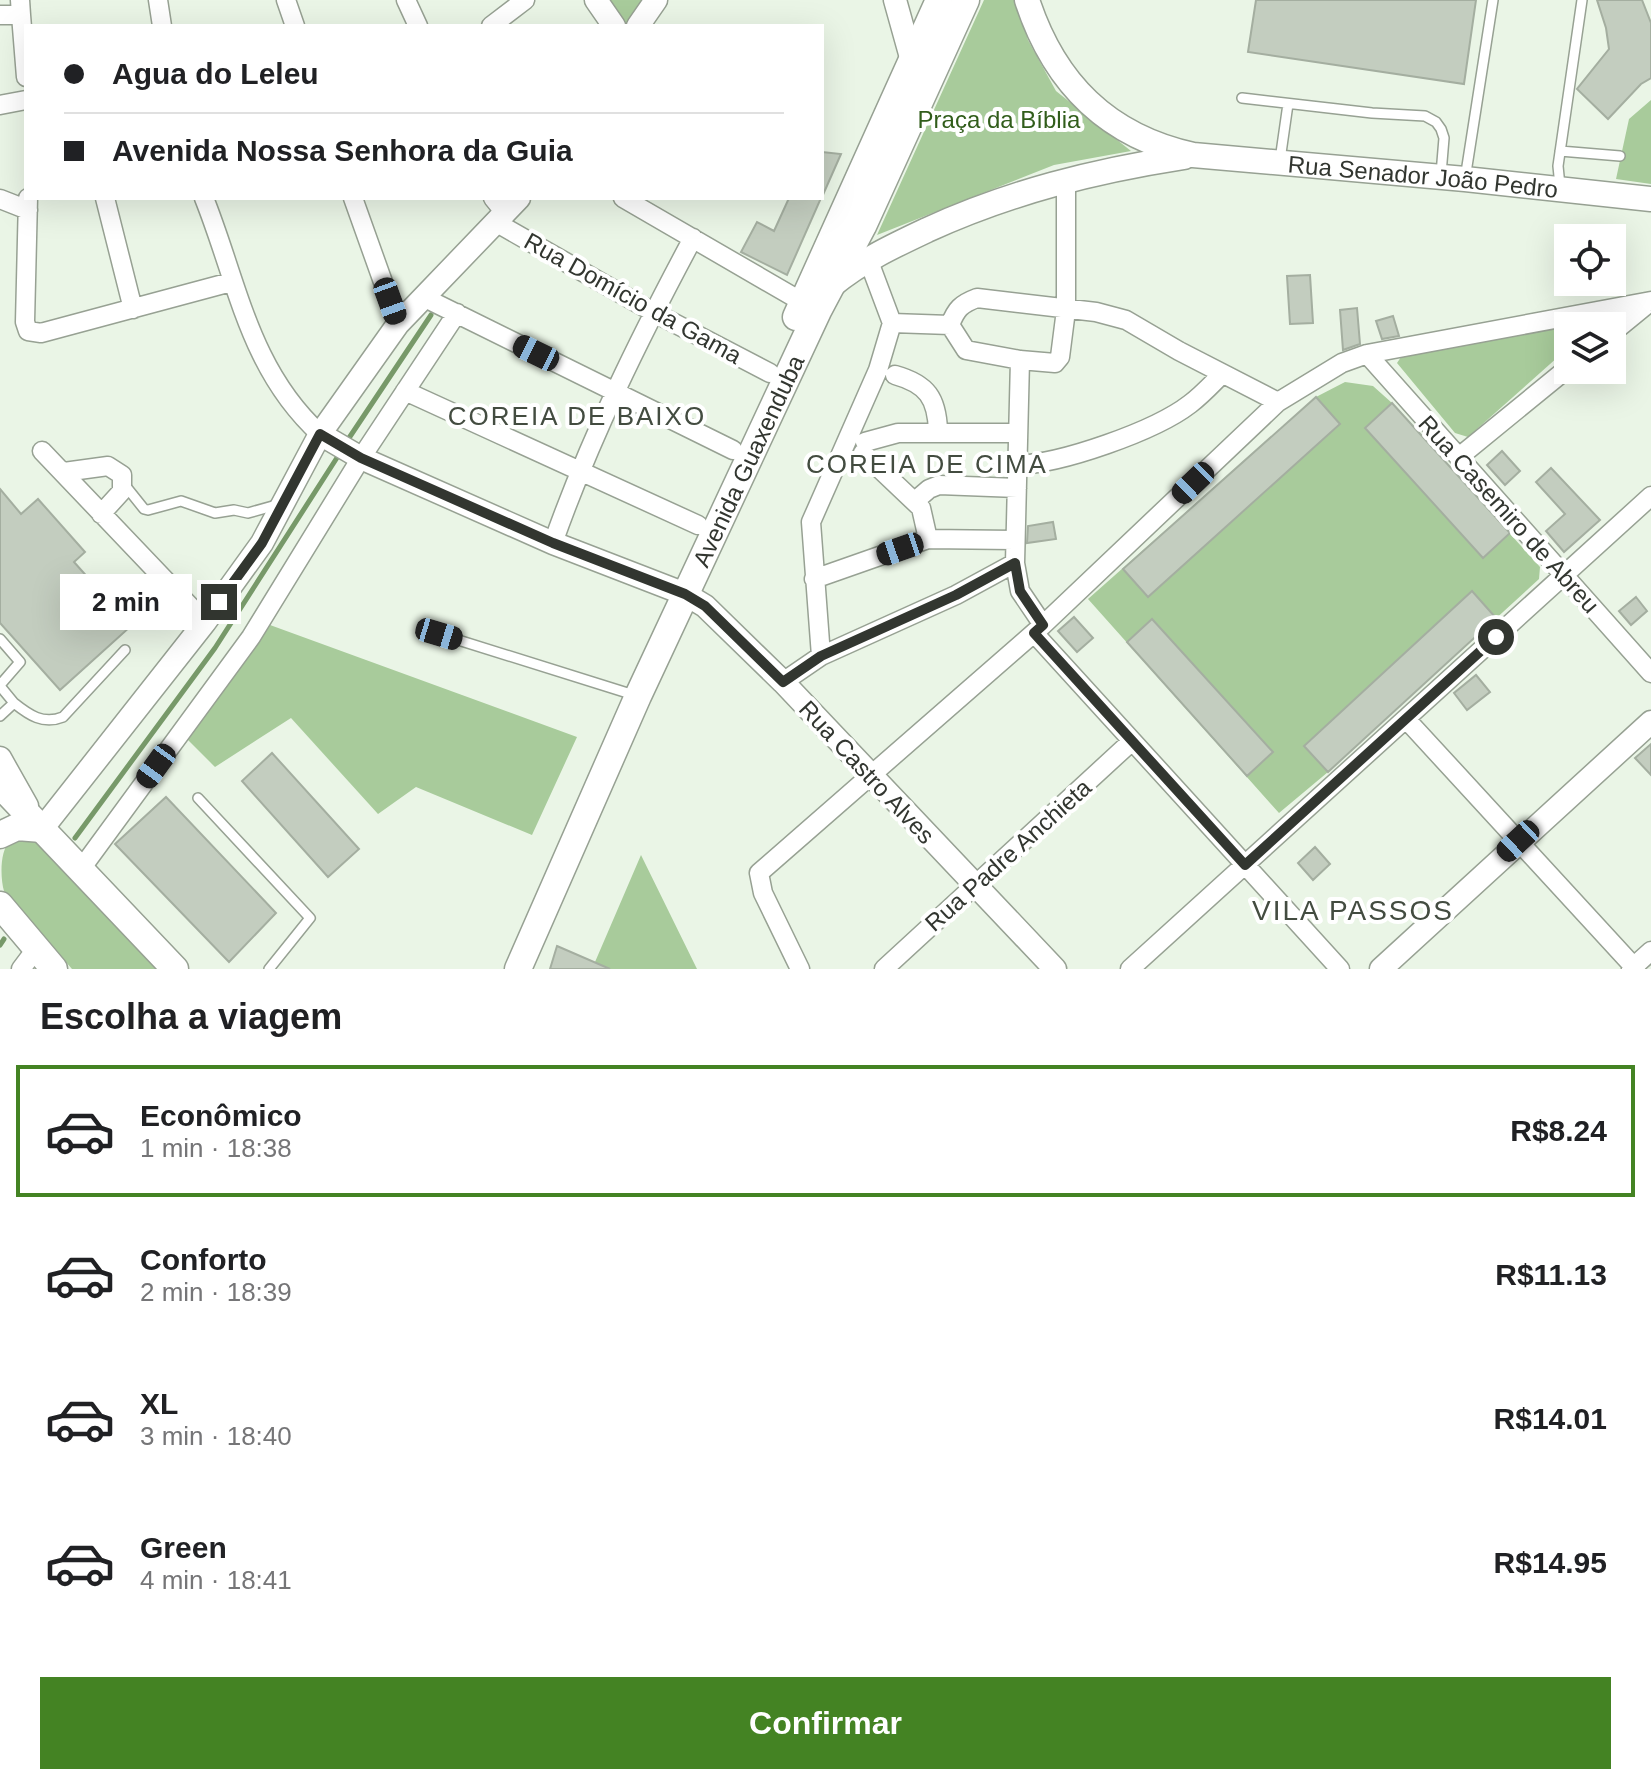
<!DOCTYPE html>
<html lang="pt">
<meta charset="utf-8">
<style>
:root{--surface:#fff;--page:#f6f6f6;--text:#202124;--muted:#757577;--line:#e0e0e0;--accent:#448323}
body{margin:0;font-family:Helvetica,sans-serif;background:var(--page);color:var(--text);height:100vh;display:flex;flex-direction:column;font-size:30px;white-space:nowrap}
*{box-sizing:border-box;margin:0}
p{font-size:26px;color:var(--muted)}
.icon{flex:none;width:44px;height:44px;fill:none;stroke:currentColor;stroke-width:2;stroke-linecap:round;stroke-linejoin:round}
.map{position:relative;height:969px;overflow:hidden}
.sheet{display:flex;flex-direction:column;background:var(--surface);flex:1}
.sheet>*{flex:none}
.top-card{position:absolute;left:24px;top:24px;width:800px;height:176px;border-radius:0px;box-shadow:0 8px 32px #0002;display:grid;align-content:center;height:176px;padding:0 40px;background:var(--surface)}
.fabs{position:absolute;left:1554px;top:224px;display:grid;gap:16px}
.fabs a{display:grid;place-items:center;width:72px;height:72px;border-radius:0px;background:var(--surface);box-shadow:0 8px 32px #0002;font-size:40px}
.end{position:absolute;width:36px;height:36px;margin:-18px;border:10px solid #323630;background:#fff;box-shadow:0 0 0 4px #fff}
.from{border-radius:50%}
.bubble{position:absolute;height:56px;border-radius:0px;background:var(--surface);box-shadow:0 8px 32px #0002;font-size:26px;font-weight:700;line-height:56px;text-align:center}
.car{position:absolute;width:24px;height:48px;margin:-24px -12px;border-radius:10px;box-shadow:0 0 6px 2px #0007;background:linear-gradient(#222 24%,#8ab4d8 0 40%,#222 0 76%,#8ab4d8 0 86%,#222 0)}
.top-card b{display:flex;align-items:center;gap:28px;height:76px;font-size:30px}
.top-card b+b{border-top:2px solid var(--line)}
.top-card i{width:20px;height:20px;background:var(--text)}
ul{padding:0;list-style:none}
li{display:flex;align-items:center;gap:24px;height:132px;margin:0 16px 12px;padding:0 24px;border:4px solid transparent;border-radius:0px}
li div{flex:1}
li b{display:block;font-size:30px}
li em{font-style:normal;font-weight:700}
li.on{border-color:var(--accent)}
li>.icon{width:72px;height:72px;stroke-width:1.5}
h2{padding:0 40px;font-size:36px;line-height:96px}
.action{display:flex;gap:16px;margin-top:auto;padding:16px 40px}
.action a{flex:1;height:92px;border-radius:0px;background:var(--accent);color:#fff;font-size:32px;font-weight:700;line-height:92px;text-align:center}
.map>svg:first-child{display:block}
.green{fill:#a8cb9b}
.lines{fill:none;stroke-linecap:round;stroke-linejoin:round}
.stream{stroke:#779969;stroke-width:5}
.building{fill:#c3cdbf;stroke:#a4aea0;stroke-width:2}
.service-casing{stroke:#97a193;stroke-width:12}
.minor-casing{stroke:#97a193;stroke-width:21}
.tertiary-casing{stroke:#97a193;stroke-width:25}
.secondary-casing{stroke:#97a193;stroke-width:27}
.primary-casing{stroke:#97a193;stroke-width:29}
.service{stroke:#fff;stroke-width:9}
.minor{stroke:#fff;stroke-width:18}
.tertiary{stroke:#fff;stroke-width:22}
.secondary{stroke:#fff;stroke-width:24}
.primary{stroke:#fff;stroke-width:26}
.route{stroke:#323630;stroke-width:10}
.labels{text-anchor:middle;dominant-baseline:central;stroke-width:8;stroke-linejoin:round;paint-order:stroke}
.park-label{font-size:24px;fill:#315d1b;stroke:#fff}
.street-label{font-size:24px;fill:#323630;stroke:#fff}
.neighbourhood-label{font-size:26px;letter-spacing:2px;fill:#434c40;stroke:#fff}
.quarter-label{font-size:28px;letter-spacing:2px;fill:#434c40;stroke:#fff}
</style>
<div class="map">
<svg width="1651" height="969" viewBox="0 0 1651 969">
<rect width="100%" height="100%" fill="#eaf5e6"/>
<path class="green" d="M603 0H644L628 26H623Z
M984 0H1017L1028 40 1056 91 1131 151 1054 165 877 235Z
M1651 100V184L1616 179 1629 119Z
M1574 323 1582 326H1568V348L1468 437 1455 433 1397 363 1403 354Z
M1345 382 1373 386 1392 403 1540 567 1539 579 1328 772 1279 813 1088 599 1316 397Z
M270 625 577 737 532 835 416 787 378 814 291 718 215 767 187 739Z
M36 839 156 969H72L4 891C0 877 0 850 10 841 17 838 28 839 36 839Z
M641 855 697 969H592Z"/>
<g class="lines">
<path class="stream" d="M345 444 431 315
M75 838 215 648 340 453
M0 945 4 939"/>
</g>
<path class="building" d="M1256 0H1476L1464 84 1248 52Z
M1597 0H1642L1651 23V78L1641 84 1608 119 1577 89 1609 49 1606 28Z
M822 152 841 154 822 197Z
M789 198H821L787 275 741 252 757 222 774 231Z
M1310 275 1313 323 1290 324 1287 276Z
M1357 308 1360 344 1343 350 1340 310Z
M1393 316 1399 336 1382 339 1376 321Z
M1316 397 1340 424 1148 597 1123 569Z
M1392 403 1510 533 1483 558 1365 428Z
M1502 451 1520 471 1505 485 1487 465Z
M1551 468 1600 520 1564 552 1546 531 1565 514 1536 482Z
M0 489 21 514 38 499 85 552 74 562 131 626 60 690 0 623Z
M1053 522 1056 539 1027 543 1028 526Z
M1472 591 1496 618 1328 772 1304 746Z
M1636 597 1647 611 1631 625 1619 611Z
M1074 617 1093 638 1077 652 1058 631Z
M1152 619 1273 752 1247 776 1127 642Z
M1476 675 1490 692 1467 710 1454 693Z
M1651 744V775L1635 758Z
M272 753 359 849 328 877 242 781Z
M166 797 276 913 229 962 115 844Z
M1315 847 1330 864 1313 880 1298 863Z
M557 946 610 969H550Z"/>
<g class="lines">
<defs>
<path id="service" d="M1242 98 1372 113 1425 116 1436 122 1441 129 1444 138 1441 174
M1560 151 1620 156
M1280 160 1288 104
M1465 179 1493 0
M1560 186 1558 166 1582 0
M124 484 144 509 148 510 181 501 215 513 234 510 248 513 280 504
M439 634 634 695
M0 639 20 662 0 685
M0 686 14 703
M0 716 14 703C29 715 43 725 63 717L125 650
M198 798 310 918 269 969"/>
<path id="minor" d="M158 0 162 26
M286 0 295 26
M406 0 418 26
M0 15H21L20 0
M21 15 26 77
M491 26 525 0
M0 105 26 100
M28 198 25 322 28 331 41 333 231 282
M105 198 133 309
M204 198C238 283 249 369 320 434
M353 198 398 324
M493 198 506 214
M623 198 811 307
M0 199 28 210
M497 223 653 312 770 373
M423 297 733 450
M892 323 950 325C956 309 961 304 977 298L1096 312 1126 320 1179 351 1278 402
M950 325 966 350 1020 360 1055 363 1060 357 1066 310V179
M1612 333 1650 302
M1367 354 1651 673
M1020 360 1015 563 1020 591 1043 625
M895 375C927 384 937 398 938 431
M405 391 698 525
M865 442 898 433H1017
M42 451 205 622
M863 453 921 508 928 539
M1459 457 1568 368
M1016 465C1061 464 1155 431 1190 404 1202 395 1212 384 1222 374
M64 472 108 466 122 475V491L101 514
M915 501 929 489 939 485 1017 488
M553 543C590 438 640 337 693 238
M814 579 928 539 1014 540
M1034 633 1340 969
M821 656 956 595 1015 563
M783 682 821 656 811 522 878 370 892 323 868 259
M1406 719 1636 969
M81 869 251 637 361 458 457 313
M21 969 36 949
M800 969 763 893 759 873 1043 625 1278 402 1342 363 1367 354 1651 301
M884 969 1132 741
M1130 969 1651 496
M1631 969 1651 951"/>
<path id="tertiary" d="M596 0 614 26
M895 0 912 61
M638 26 656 0
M320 434 361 458 553 543 685 594 705 606 783 682 1055 969
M0 758 27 806
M42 829 205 622 262 543 320 434 398 324 519 198
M1381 969 1651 722"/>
<g id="secondary">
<path id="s1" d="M1027 0C1054 83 1107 136 1193 155L1465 179 1651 199"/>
<path d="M832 285C861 261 893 246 927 230 1010 192 1094 171 1184 157"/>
</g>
<g id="primary">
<path d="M796 317 939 0"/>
<path d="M0 785 175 969"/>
<path d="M0 835 17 827 42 829"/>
<path d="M0 905 54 969"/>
<path id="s2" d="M518 969 638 696 818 311 863 226 966 0"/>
</g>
</defs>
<use href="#service" class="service-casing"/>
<use href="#minor" class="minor-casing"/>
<use href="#tertiary" class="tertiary-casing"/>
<use href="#secondary" class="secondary-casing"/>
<use href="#primary" class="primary-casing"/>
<use href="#service" class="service"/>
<use href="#minor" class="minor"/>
<use href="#tertiary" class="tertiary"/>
<use href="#secondary" class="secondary"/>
<use href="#primary" class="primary"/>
</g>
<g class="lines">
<path class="route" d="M219 602 262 543 320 434 361 458 553 543 685 594 705 606 783 682 821 656 956 595 1015 563 1020 591 1043 625 1034 633 1245 865 1496 637"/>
</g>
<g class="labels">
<g class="park-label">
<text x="999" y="119">Praça da Bíblia</text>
</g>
<g class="street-label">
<text stroke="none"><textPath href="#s1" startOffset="470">Rua Senador João Pedro</textPath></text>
<text transform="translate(633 298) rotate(29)">Rua Domício da Gama</text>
<text stroke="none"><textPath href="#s2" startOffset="558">Avenida Guaxenduba</textPath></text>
<text transform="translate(1509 514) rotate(48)">Rua Casemiro de Abreu</text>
<text transform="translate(867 772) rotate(47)">Rua Castro Alves</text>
<text transform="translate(1008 855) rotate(-42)">Rua Padre Anchieta</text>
</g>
<g class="neighbourhood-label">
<text x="577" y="416">COREIA DE BAIXO</text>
<text x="927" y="464">COREIA DE CIMA</text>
</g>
<g class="quarter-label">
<text x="1353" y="910">VILA PASSOS</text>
</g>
</g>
</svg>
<div class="fabs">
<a><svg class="icon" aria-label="locate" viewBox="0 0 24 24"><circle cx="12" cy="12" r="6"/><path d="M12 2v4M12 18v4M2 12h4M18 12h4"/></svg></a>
<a><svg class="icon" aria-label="layers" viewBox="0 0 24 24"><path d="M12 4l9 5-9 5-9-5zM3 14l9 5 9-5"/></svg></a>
</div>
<i class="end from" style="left:1496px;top:637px"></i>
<i class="end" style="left:219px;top:602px"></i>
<div class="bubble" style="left:60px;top:574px;width:132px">2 min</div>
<i class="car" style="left:390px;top:301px;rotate:160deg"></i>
<i class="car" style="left:536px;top:353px;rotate:296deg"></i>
<i class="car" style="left:1193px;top:483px;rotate:226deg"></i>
<i class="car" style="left:900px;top:549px;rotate:251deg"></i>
<i class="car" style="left:439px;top:634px;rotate:107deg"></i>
<i class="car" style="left:156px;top:766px;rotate:216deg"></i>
<i class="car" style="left:1518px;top:841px;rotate:227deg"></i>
<div class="top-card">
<b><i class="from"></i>Agua do Leleu</b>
<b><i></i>Avenida Nossa Senhora da Guia</b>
</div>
</div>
<section class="sheet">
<h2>Escolha a viagem</h2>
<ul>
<li class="on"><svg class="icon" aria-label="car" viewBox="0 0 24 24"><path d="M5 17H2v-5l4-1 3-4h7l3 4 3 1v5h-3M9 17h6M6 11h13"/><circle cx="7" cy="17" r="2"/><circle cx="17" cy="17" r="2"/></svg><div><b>Econômico</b><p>1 min · 18:38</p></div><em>R$8.24</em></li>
<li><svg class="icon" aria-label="car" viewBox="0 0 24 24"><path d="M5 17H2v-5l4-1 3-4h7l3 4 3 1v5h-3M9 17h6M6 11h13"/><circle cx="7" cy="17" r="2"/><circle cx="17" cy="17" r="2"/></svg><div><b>Conforto</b><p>2 min · 18:39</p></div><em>R$11.13</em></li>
<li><svg class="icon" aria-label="car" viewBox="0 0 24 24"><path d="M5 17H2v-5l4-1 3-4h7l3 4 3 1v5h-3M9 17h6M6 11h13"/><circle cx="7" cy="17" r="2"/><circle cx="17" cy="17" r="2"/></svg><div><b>XL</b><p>3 min · 18:40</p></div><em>R$14.01</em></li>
<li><svg class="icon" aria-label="car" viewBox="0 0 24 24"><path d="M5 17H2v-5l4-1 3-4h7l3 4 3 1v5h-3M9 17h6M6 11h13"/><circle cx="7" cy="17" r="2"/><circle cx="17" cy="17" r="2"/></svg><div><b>Green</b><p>4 min · 18:41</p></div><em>R$14.95</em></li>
</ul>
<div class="action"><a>Confirmar</a></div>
</section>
